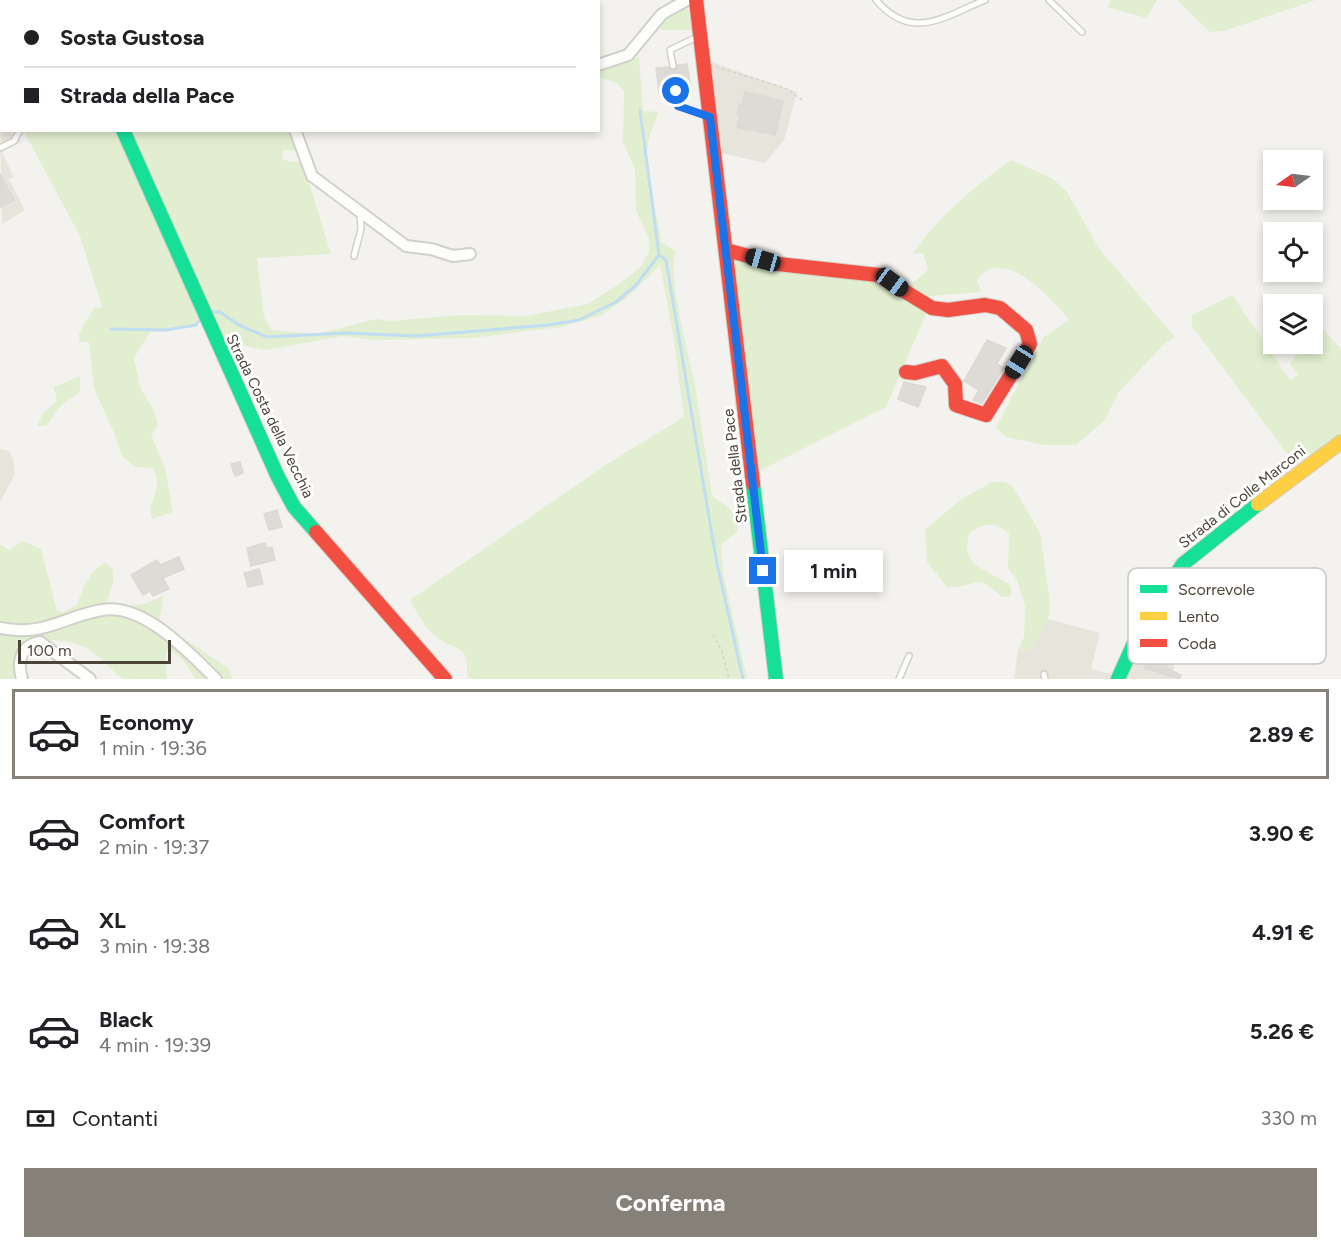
<!DOCTYPE html>
<html lang="it">
<meta charset="utf-8">
<style>
:root{--surface:#fff;--page:#f2f2f2;--text:#202124;--muted:#757577;--line:#e0e0e0;--accent:#868178}
body{margin:0;font-family:Figtree,sans-serif;background:var(--page);color:var(--text);height:100vh;display:flex;flex-direction:column;font-size:22px;white-space:nowrap}
*{box-sizing:border-box;margin:0}
p{font-size:20px;color:var(--muted)}
.icon{flex:none;width:33px;height:33px;fill:none;stroke:currentColor;stroke-width:2;stroke-linecap:round;stroke-linejoin:round}
.map{position:relative;height:679px;overflow:hidden}
.details{display:flex;flex-direction:column;background:var(--surface);flex:1}
.details>*{flex:none}
.guide{position:absolute;left:0px;top:0px;width:600px;height:132px;box-shadow:0 3px 9px #0003;display:grid;align-content:center;height:132px;padding:0 24px;background:var(--surface)}
.needle{width:39px;rotate:256deg}
.tools{position:absolute;left:1263px;top:150px;display:grid;gap:12px}
.tools a{display:grid;place-items:center;width:60px;height:60px;border-radius:0px;background:var(--surface);box-shadow:0 3px 9px #0003;font-size:30px}
.scale{position:absolute;left:18px;bottom:15px;width:153px;box-sizing:border-box;padding-left:6px;border:3px solid #4b4439;border-top:0;font-size:16px;line-height:21px;white-space:nowrap;color:#4b4439;-webkit-text-stroke:4px #fff;paint-order:stroke}
.end{position:absolute;width:27px;height:27px;margin:-14px;border:8px solid #1a73e8;background:#fff;box-shadow:0 0 0 3px #fff}
.from{border-radius:50%}
.bubble{position:absolute;height:42px;border-radius:0px;background:var(--surface);box-shadow:0 3px 9px #0003;font-size:20px;font-weight:700;line-height:42px;text-align:center}
.car{position:absolute;width:18px;height:36px;margin:-18px -9px;border-radius:8px;box-shadow:0 0 4px 2px #0007;background:linear-gradient(#222 24%,#8ab4d8 0 40%,#222 0 76%,#8ab4d8 0 86%,#222 0)}
.guide b{display:flex;align-items:center;gap:21px;height:57px;font-size:22px}
.guide b+b{border-top:2px solid var(--line)}
.guide i{width:15px;height:15px;background:var(--text)}
ul{padding:10px 0 0;list-style:none}
li{display:flex;align-items:center;gap:18px;height:90px;margin:0 12px 9px;padding:0 12px;border:3px solid transparent;border-radius:0px}
li div{flex:1}
li b{display:block;font-size:22px}
li em{font-style:normal;font-weight:700}
li.current{border-color:var(--accent)}
li>.icon{width:54px;height:54px;stroke-width:1.5}
.pay{display:flex;align-items:center;gap:15px;height:66px;padding:0 24px;font-size:22px}
.pay p{margin-inline-start:auto}
.primary-button{display:flex;gap:12px;margin-top:auto;padding:12px 24px}
.primary-button a{flex:1;height:69px;border-radius:0px;background:var(--accent);color:#fff;font-size:24px;font-weight:700;line-height:69px;text-align:center}
.map>svg:first-child{display:block}
.residential{fill:#e7e4dc}
.green{fill:#e1eecf}
.lines{fill:none;stroke-linecap:round;stroke-linejoin:round}
.stream{stroke:#c0ddf1;stroke-width:3}
.building{fill:#dedbd6;stroke:#dcd9d4;stroke-width:1.5}
.lane-casing{stroke:#d2d0cb;stroke-width:8}
.street-casing{stroke:#d2d0cb;stroke-width:14}
.fast-casing{stroke:#d3cfc5;stroke-width:16}
.slow-casing{stroke:#d3cfc5;stroke-width:16}
.jam-casing{stroke:#d3cfc5;stroke-width:16}
.path{stroke:#d3d2cc;stroke-width:1.5;stroke-dasharray:3 3;stroke-linecap:butt}
.lane{stroke:#fdfdfc;stroke-width:5}
.street{stroke:#fdfdfc;stroke-width:10}
.fast{stroke:#16e098;stroke-width:14}
.slow{stroke:#ffcf43;stroke-width:14}
.jam{stroke:#f24e42;stroke-width:14}
.route{stroke:#1a73e8;stroke-width:8}
.labels{text-anchor:middle;dominant-baseline:central;stroke-width:6;stroke-linejoin:round;paint-order:stroke}
.street-label{font-size:15px;fill:#4b4439;stroke:#fff}
.key{fill:#fff;stroke:#c9c7c4;stroke-width:1.5}
.key-label{font-size:16px;fill:#4b4439}
</style>
<div class="map">
<svg width="1341" height="679" viewBox="0 0 1341 679">
<rect width="100%" height="100%" fill="#f4f2ee"/>
<path class="residential" d="M709 61 797 92 784 140 765 163 722 153Z
M0 123 2 130 9 131 21 142 2 152 14 177 9 179 25 210 2 224Z
M0 449 9 451 13 459 15 474 0 502Z
M1202 570 1217 571 1235 577 1251 595 1245 619 1215 616 1209 591 1200 585 1189 594 1172 617 1163 634 1175 660 1172 679H1125L1141 637 1165 602 1187 572Z
M1048 619 1100 633 1091 669 1114 675 1113 679H1014L1018 649 1024 651 1031 649Z"/>
<path class="green" d="M1111 0H1157L1146 18 1107 7Z
M1177 0H1316L1224 31 1210 32Z
M688 8 692 30H662L658 26 671 14Z
M639 57 643 111 658 112C655 122 650 133 648 143 643 176 658 210 661 242L676 251C666 273 690 359 695 386 701 423 706 459 712 496L729 508 738 519 737 532 721 544 723 573 747 679H467C469 640 458 655 434 635 424 627 417 612 410 600L607 464 684 417 673 334 660 265 628 297 600 316 561 327 472 338 374 340 343 336 265 350 246 346 219 335 128 131H290L298 151 283 150 282 160 303 163 331 254 257 258 264 317 272 330 317 334 376 319 390 321 460 315 526 316 588 304 616 286 640 268 649 252V238L636 211 635 169 623 142 624 91 617 83 599 77V72Z
M23 130 118 131 201 319 196 327 150 332 134 358 140 388 154 410 158 425 151 435 165 468 173 512 152 519C146 500 165 490 153 468L135 467 121 455 115 435 94 389 89 342H79V333L94 308 102 307 80 236Z
M1011 160 1053 179 1067 192 1100 250 1175 337 1163 345 1118 393 1104 421 1076 445H1045L1006 437 996 427 1044 337 1069 320C1052 299 1003 243 977 280L981 292 918 297 911 285 928 270 923 253 913 254C933 221 980 182 1011 160Z
M732 259 878 281 926 314 886 407 759 471Z
M1232 295 1290 380 1298 375 1290 364 1305 344H1312L1313 333 1319 324 1341 349V438L1297 467 1192 326V315Z
M80 376C82 401 74 392 61 406 55 411 52 420 46 426H37L43 413 57 401 54 387Z
M992 482H1005L1013 487 1040 533 1050 604 1048 619 1031 649 1024 651 1018 649 1024 637 1025 606 1017 580 1008 568 1009 534C996 521 985 523 970 532 958 567 986 568 1010 585L1012 593 1008 597H1002C974 570 978 589 947 587L927 562 925 530 960 500Z
M23 541 41 549 57 611 63 612 77 605C83 588 89 570 106 563L113 570V584L106 604C128 607 144 607 164 595L159 622 228 668 233 679H195L183 660 168 648 165 658 167 679H124C111 671 103 659 91 651 75 639 44 637 26 645L20 679H0V544L9 550Z"/>
<g class="lines">
<path class="stream" d="M659 255 666 260 716 559 743 679
M212 312H220L239 325 267 337 345 333 417 336 548 325 579 320 616 302 636 285 659 255 640 110
M111 329 166 330 196 325 201 318"/>
</g>
<path class="building" d="M687 64 691 89 681 90 676 86 671 92H659L656 68 668 67 673 71 678 65Z
M745 92 783 101 775 135 737 127 740 115 737 114 739 104 742 106Z
M0 174 14 200 0 208Z
M987 340 1006 348 997 364 1004 368 982 403 973 400 979 390 964 381Z
M904 382 926 387 918 407 898 399Z
M240 462 243 473 235 476 231 464Z
M277 510 282 527 269 530 264 514Z
M265 543 267 548 272 547 275 560 251 566 247 548Z
M179 557 184 569 163 578 169 589 153 596 150 591 143 595 131 575 157 560 160 565Z
M259 569 263 584 248 587 244 573Z
M1152 649 1170 657 1166 668 1181 675 1179 679 1145 668Z"/>
<g class="lines">
<defs>
<path id="lane" d="M876 0C912 42 943 17 985 0
M1049 0 1082 32
M25 2V0
M0 62 2 60
M673 66 670 50 699 36
M676 91 678 106 707 116
M0 148 14 141 20 130
M354 256 361 229 360 214
M1044 674 1045 679
M899 679 909 656"/>
<path id="street" d="M96 0V2
M598 65 628 55 662 14 687 0
M0 81H2
M295 130 312 176 406 246 431 249 453 256 470 254
M0 628C44 637 62 617 102 610 143 602 189 653 216 679
M22 679C17 662 20 646 40 642L90 679"/>
<path id="fast" d="M123 130 278 477 294 507 316 532
M753 484 776 679
M1118 679 1141 628 1183 564 1258 504"/>
<path id="slow" d="M1258 504 1341 442"/>
<path id="jam" d="M696 0 753 484
M726 250 778 264 878 275 932 308 948 310 985 305 1000 308 1026 330 1030 344 986 415 956 405 955 384 942 366 915 373 906 372
M316 532 445 679"/>
</defs>
<use href="#lane" class="lane-casing"/>
<use href="#street" class="street-casing"/>
<use href="#fast" class="fast-casing"/>
<use href="#slow" class="slow-casing"/>
<use href="#jam" class="jam-casing"/>
<path class="path" d="M716 67 785 88 802 100
M713 635 722 651 729 679"/>
<use href="#lane" class="lane"/>
<use href="#street" class="street"/>
<use href="#fast" class="fast"/>
<use href="#slow" class="slow"/>
<use href="#jam" class="jam"/>
</g>
<g class="lines">
<path class="route" d="M676 91 678 106 710 117 763 571"/>
</g>
<g class="labels">
<g class="street-label">
<text transform="translate(270 416) rotate(64)">Strada Costa della Vecchia</text>
<text transform="translate(735 466) rotate(-97)">Strada della Pace</text>
<text transform="translate(1242 497) rotate(-38)">Strada di Colle Marconi</text>
</g>
</g>
<rect x="1128" y="568" width="198" height="96" rx="9" class="key"/>
<rect x="1140" y="585" width="27" height="8" fill="#16e098"/>
<rect x="1140" y="612" width="27" height="8" fill="#ffcf43"/>
<rect x="1140" y="639" width="27" height="8" fill="#f24e42"/>
<g class="key-label">
<text x="1178" y="595">Scorrevole</text>
<text x="1178" y="622">Lento</text>
<text x="1178" y="649">Coda</text>
</g>
</svg>
<div class="tools">
<a><svg class="needle" viewBox="-14 -14 28 28"><path d="M0-13l5 13h-10z" fill="#e53935"/><path d="M0 13l5-13h-10z" fill="#757577"/></svg></a>
<a><svg class="icon" aria-label="locate" viewBox="0 0 24 24"><circle cx="12" cy="12" r="6"/><path d="M12 2v4M12 18v4M2 12h4M18 12h4"/></svg></a>
<a><svg class="icon" aria-label="layers" viewBox="0 0 24 24"><path d="M12 4l9 5-9 5-9-5zM3 14l9 5 9-5"/></svg></a>
</div>
<div class="scale">100 m</div>
<i class="end from" style="left:676px;top:91px"></i>
<i class="end" style="left:763px;top:571px"></i>
<div class="bubble" style="left:784px;top:550px;width:99px">1 min</div>
<i class="car" style="left:763px;top:260px;rotate:286deg"></i>
<i class="car" style="left:892px;top:282px;rotate:126deg"></i>
<i class="car" style="left:1019px;top:362px;rotate:212deg"></i>
<div class="guide">
<b><i class="from"></i>Sosta Gustosa</b>
<b><i></i>Strada della Pace</b>
</div>
</div>
<section class="details">
<ul>
<li class="current"><svg class="icon" aria-label="car" viewBox="0 0 24 24"><path d="M5 17H2v-5l4-1 3-4h7l3 4 3 1v5h-3M9 17h6M6 11h13"/><circle cx="7" cy="17" r="2"/><circle cx="17" cy="17" r="2"/></svg><div><b>Economy</b><p>1 min · 19:36</p></div><em>2.89 €</em></li>
<li><svg class="icon" aria-label="car" viewBox="0 0 24 24"><path d="M5 17H2v-5l4-1 3-4h7l3 4 3 1v5h-3M9 17h6M6 11h13"/><circle cx="7" cy="17" r="2"/><circle cx="17" cy="17" r="2"/></svg><div><b>Comfort</b><p>2 min · 19:37</p></div><em>3.90 €</em></li>
<li><svg class="icon" aria-label="car" viewBox="0 0 24 24"><path d="M5 17H2v-5l4-1 3-4h7l3 4 3 1v5h-3M9 17h6M6 11h13"/><circle cx="7" cy="17" r="2"/><circle cx="17" cy="17" r="2"/></svg><div><b>XL</b><p>3 min · 19:38</p></div><em>4.91 €</em></li>
<li><svg class="icon" aria-label="car" viewBox="0 0 24 24"><path d="M5 17H2v-5l4-1 3-4h7l3 4 3 1v5h-3M9 17h6M6 11h13"/><circle cx="7" cy="17" r="2"/><circle cx="17" cy="17" r="2"/></svg><div><b>Black</b><p>4 min · 19:39</p></div><em>5.26 €</em></li>
</ul>
<div class="pay"><svg class="icon" aria-label="cash" viewBox="0 0 24 24"><path d="M3 7h18v10H3z"/><circle cx="12" cy="12" r="2"/></svg>Contanti<p>330 m</p></div>
<div class="primary-button"><a>Conferma</a></div>
</section>
